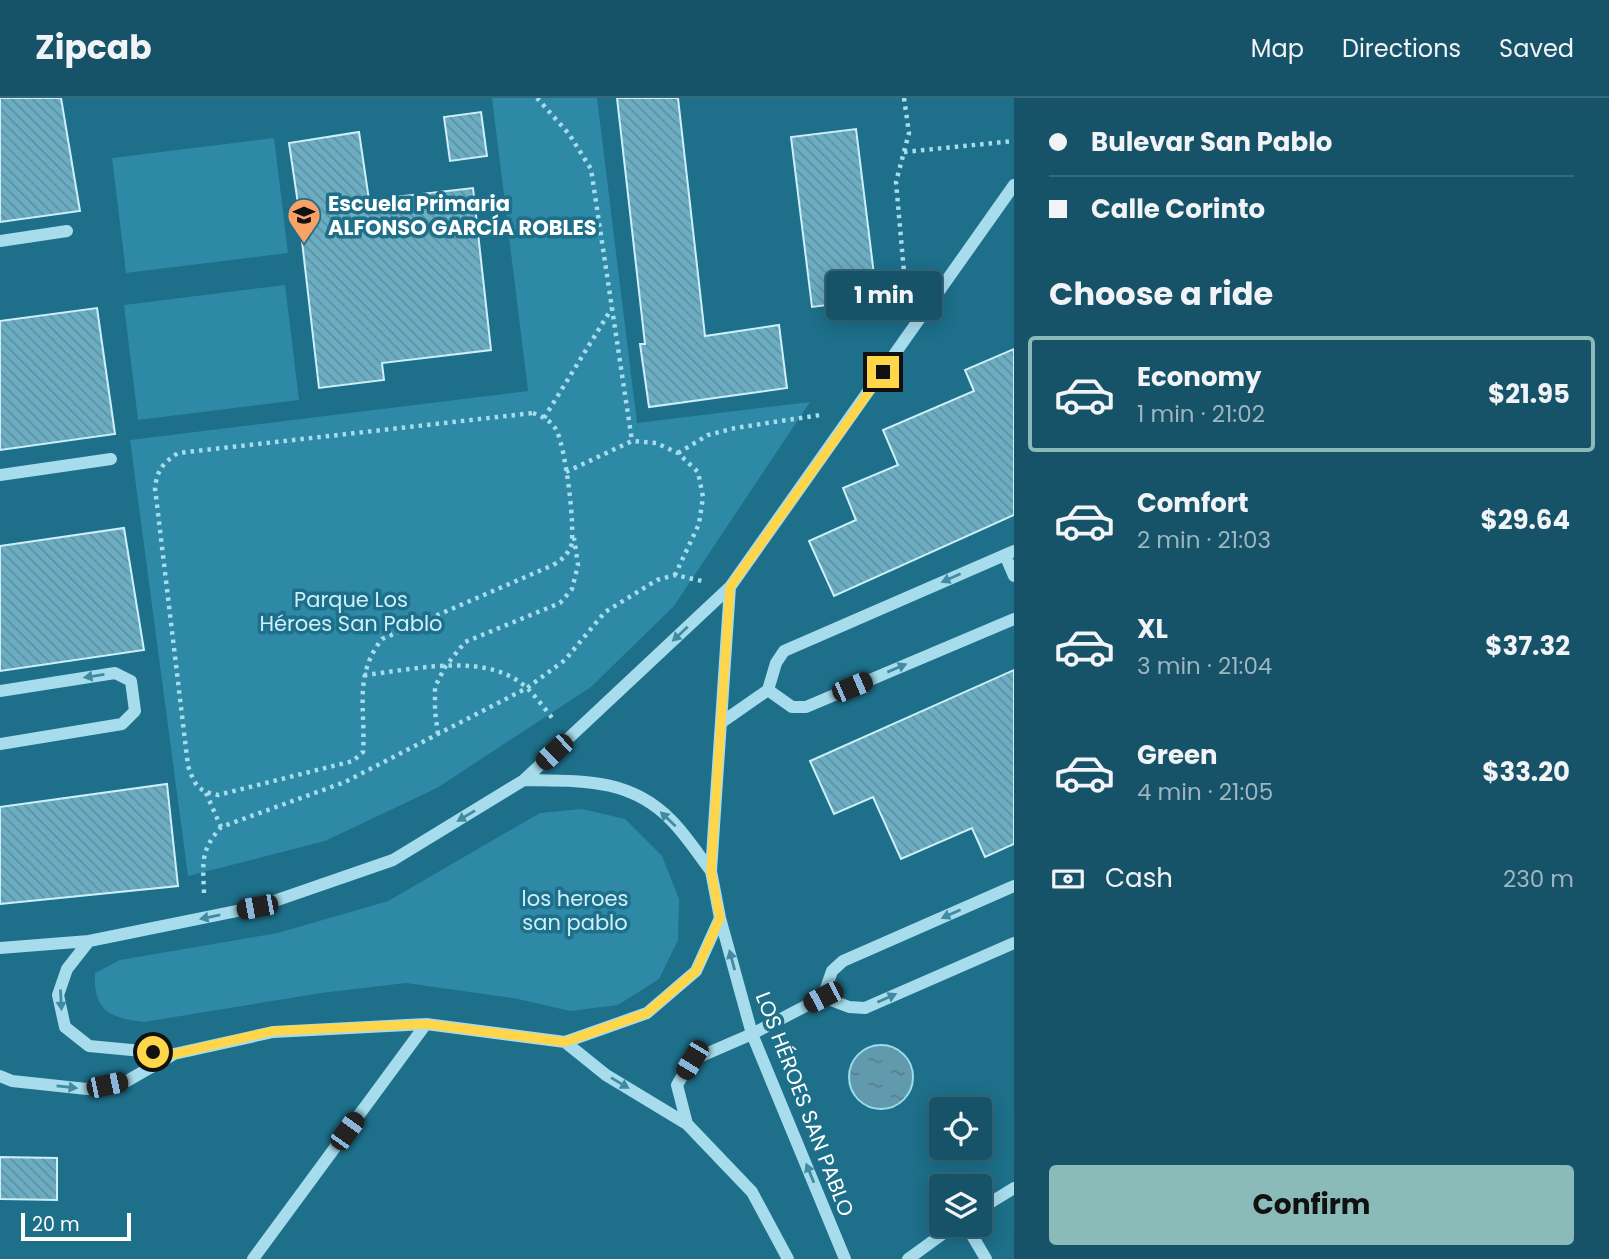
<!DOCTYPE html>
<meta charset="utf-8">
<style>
:root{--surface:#165368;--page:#1f596e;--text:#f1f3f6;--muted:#9eb6c0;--line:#35697c;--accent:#8bbbb9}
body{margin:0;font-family:Poppins,sans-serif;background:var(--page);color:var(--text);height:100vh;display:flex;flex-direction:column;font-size:26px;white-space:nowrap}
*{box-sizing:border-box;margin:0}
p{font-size:23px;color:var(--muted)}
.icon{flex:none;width:38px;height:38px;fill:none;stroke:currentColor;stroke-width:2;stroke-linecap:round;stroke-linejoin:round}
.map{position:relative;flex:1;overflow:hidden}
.panel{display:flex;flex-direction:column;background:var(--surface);width:595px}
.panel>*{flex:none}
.guide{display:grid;align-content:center;height:154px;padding:0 35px;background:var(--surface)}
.controls{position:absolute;left:929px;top:999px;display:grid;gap:14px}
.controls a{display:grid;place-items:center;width:63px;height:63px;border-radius:7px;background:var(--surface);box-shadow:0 4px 18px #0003,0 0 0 2px var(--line);font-size:35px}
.scale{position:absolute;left:21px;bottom:18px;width:110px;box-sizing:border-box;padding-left:7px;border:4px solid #fff;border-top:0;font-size:19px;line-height:24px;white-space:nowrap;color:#fff;-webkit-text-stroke:5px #1d6f8a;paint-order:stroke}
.end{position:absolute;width:32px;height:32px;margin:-16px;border:9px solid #ffd54a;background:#111;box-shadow:0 0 0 4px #111}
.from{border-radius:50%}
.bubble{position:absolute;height:49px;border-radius:7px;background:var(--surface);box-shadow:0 4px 18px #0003,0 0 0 2px var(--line);font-size:23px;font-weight:700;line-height:49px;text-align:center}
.car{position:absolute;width:21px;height:42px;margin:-21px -10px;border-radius:9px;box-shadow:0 0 5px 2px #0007;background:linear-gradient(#222 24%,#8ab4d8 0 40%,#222 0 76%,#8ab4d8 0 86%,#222 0)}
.guide b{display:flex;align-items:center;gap:24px;height:66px;font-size:26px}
.guide b+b{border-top:2px solid var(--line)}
.guide i{width:18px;height:18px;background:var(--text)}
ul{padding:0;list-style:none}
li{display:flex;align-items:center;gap:21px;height:116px;margin:0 14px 10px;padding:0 21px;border:4px solid transparent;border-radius:7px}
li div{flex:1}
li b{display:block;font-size:26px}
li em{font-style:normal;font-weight:700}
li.on{border-color:var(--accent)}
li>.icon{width:63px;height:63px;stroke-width:1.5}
h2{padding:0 35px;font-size:32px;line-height:84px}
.pay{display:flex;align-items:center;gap:18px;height:77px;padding:0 35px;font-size:26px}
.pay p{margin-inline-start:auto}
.button{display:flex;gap:14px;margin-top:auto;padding:14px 35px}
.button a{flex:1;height:80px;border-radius:7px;background:var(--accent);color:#111;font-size:28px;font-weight:700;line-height:80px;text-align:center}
header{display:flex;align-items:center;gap:42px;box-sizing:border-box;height:98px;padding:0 35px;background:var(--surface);border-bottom:2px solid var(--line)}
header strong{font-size:33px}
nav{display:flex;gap:38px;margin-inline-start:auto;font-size:24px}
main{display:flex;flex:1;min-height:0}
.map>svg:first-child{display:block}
.green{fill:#2d89a6}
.water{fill:url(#water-ripples);stroke:#9bdbee;stroke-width:2}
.building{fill:url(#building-back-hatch);stroke:#cdeff9;stroke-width:2}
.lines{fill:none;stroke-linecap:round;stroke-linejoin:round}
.path{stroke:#a7dcec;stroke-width:4.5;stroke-dasharray:3.5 5;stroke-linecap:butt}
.minor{stroke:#a7dcec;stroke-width:12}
.oneway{fill:#408aa2}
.route{stroke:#ffd54a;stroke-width:9}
.labels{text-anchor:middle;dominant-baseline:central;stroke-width:7;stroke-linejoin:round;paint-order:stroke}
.poi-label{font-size:21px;font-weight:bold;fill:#fff;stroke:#1d6f8a;text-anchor:start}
.park-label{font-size:21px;fill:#cdeff9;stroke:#1d6f8a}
.street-label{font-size:21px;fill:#fff;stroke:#1d6f8a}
</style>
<header>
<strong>Zipcab</strong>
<nav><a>Map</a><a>Directions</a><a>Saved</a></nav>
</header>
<main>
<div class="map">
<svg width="1014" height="1161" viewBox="0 0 1014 1161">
<defs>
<pattern id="water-ripples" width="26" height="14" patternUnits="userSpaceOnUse" patternTransform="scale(1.75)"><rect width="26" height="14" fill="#619aac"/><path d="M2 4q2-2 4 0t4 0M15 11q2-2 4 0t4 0" fill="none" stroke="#5a7f8a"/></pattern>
<pattern id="building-back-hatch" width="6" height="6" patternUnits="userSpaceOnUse" patternTransform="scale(1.75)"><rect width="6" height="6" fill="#6badc2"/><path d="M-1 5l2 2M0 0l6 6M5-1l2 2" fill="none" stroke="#62909f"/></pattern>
</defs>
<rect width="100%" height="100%" fill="#1d6f8a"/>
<path class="green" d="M492 0H597L637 325 810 304 674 508 591 589 437 690 325 743 188 778 130 342 528 293Z
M274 40 288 155 126 175 112 60Z
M285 187 299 302 138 322 124 207Z
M582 711 625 721 662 758 679 801 678 842 659 881 618 907 570 913 518 901 406 885 321 895 144 924C110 920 93 913 95 875L120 862 278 835 388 803 540 715Z"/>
<path class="water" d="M849 979a32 32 0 1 1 64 0a32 32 0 1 1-64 0Z"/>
<path class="building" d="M0 0H61L80 113 0 124Z
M617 0H678L705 238 779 227 787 290 649 309 640 246H645Z
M481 14 487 58 450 63 444 19Z
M856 31 877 201 812 209 791 39Z
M359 34 369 102 473 90 491 252 382 265 384 282 319 290 300 126H301L289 45Z
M97 210 115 336 0 352V223Z
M1014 251V417L834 498 809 443 856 422 843 390 898 367 883 332 974 293 965 272Z
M124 430 144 552 0 573V448Z
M1014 572V746L985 759 972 730 901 761 873 699 834 716 810 663Z
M167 686 178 788 0 806V709Z
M0 1059 57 1060V1102L0 1101Z"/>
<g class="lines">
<path class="path" d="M537 0 569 36 591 71 632 343
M904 0 909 35 896 84 906 197
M904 54 1014 43
M533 315C541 318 550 322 555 330 565 343 576 432 571 448 567 458 561 462 553 467L382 541C353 578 366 612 363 654L353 663 218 697C197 693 195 687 188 668L155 390C157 372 163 365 178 355Z
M544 320 612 210
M678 355 708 337 735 330 820 317
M566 374 632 343 656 345 678 355 698 374 703 399 699 426 675 477
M364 577C414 572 488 552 528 591 537 600 545 611 553 621
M438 636 435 613V589L445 569 465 544 560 505 572 491 578 467 574 440
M206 695 221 729
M204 795C203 764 200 753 221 729L345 684 527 590 565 562 605 514 657 482 675 477 702 483"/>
<path class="minor" d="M0 143 67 133
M0 377 111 361
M1005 457 1014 478
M730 489 711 773 720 820 752 936 845 1161
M768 592 792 609H806L1014 521
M0 593 115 575 131 583 135 613 122 626 0 646
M722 624 768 592 776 565 784 553 1014 453
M524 682C579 683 629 679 671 722 686 737 698 756 711 773
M89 843 67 871 58 897 65 929 89 948 174 956
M0 850 89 843 257 809 393 762 524 682 730 489 1014 87
M823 899 849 909 865 910 1014 845
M565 944 606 977 687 1026 752 1094 788 1161
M0 978 12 983 87 991 127 983 174 956 273 934 426 926 565 944 647 915 696 873 720 820
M687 1026 677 987 692 962 752 936 823 899 832 873 843 863 1014 788
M980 1111 1014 1090
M966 1127 986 1161
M253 1161 426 926
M908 1161 955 1127"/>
</g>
<defs><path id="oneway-solid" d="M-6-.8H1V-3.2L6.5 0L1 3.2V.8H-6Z" transform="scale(1.75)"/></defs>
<g class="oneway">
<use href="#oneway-solid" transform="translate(951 480) rotate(156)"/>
<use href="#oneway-solid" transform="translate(680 536) rotate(137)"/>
<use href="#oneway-solid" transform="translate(897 570) rotate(-23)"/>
<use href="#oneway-solid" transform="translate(94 578) rotate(171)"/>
<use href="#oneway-solid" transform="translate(466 718) rotate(149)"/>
<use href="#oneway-solid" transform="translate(668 721) rotate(-137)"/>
<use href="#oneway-solid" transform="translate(951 816) rotate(156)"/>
<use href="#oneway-solid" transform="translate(210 819) rotate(169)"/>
<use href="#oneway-solid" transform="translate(732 862) rotate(-105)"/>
<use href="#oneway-solid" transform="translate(887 900) rotate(-24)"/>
<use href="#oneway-solid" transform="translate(61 902) rotate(87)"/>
<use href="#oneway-solid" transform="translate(620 985) rotate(31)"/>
<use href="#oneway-solid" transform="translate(67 989) rotate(6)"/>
<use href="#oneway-solid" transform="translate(810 1075) rotate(-112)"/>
</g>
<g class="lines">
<path class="route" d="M153 954 174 956 273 933 426 926 565 944 647 915 696 873 720 820 711 773 730 489 883 274"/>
</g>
<defs>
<symbol id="school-pin" viewBox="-11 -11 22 30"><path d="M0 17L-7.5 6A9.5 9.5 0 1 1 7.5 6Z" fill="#fca165" stroke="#1d6f8a"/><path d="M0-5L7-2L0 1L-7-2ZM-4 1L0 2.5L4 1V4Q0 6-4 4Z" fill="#111"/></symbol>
</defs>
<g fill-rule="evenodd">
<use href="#school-pin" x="285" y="98" width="38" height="52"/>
</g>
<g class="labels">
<g class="poi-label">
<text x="328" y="105">Escuela Primaria<tspan x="328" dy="24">ALFONSO GARCÍA ROBLES</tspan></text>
</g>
<g class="park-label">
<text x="351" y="501">Parque Los<tspan x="351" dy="24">Héroes San Pablo</tspan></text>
<text x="575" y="800">los heroes<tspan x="575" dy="24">san pablo</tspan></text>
</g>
<g class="street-label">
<text transform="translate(805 1006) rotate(69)">LOS HÉROES SAN PABLO</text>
</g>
</g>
</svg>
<div class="controls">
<a><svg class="icon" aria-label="locate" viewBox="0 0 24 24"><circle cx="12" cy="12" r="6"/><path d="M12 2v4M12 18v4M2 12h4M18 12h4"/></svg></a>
<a><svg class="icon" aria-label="layers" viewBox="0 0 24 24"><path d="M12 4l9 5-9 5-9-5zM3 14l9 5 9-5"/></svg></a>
</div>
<div class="scale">20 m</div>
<i class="end from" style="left:153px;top:954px"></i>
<i class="end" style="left:883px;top:274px"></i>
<div class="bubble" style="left:826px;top:173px;width:116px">1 min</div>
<i class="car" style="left:852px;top:589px;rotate:67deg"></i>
<i class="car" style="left:554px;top:654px;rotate:227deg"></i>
<i class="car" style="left:257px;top:809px;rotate:259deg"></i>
<i class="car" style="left:823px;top:899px;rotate:243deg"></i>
<i class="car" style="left:692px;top:962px;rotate:211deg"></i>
<i class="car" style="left:107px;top:987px;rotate:78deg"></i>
<i class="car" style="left:347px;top:1033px;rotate:36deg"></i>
</div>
<section class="panel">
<div class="guide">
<b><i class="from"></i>Bulevar San Pablo</b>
<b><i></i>Calle Corinto</b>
</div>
<h2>Choose a ride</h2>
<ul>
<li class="on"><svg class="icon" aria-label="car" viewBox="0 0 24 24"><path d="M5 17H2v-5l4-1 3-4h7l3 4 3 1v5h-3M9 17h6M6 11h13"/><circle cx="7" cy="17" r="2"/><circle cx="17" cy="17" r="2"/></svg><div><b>Economy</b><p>1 min · 21:02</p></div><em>$21.95</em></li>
<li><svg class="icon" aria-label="car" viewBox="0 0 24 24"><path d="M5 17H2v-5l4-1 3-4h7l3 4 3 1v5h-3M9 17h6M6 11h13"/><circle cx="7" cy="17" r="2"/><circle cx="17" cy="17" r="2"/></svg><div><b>Comfort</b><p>2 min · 21:03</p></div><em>$29.64</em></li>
<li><svg class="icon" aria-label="car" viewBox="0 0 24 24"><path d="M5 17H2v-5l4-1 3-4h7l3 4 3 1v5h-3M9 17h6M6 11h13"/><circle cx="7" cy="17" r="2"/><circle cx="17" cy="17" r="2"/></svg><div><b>XL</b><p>3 min · 21:04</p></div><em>$37.32</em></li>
<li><svg class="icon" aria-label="car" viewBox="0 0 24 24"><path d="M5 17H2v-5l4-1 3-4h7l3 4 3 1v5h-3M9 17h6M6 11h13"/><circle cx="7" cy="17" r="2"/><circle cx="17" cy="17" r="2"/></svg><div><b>Green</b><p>4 min · 21:05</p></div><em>$33.20</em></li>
</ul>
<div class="pay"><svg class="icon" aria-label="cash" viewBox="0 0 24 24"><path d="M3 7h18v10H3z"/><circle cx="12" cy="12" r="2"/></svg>Cash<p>230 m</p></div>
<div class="button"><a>Confirm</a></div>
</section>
</main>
